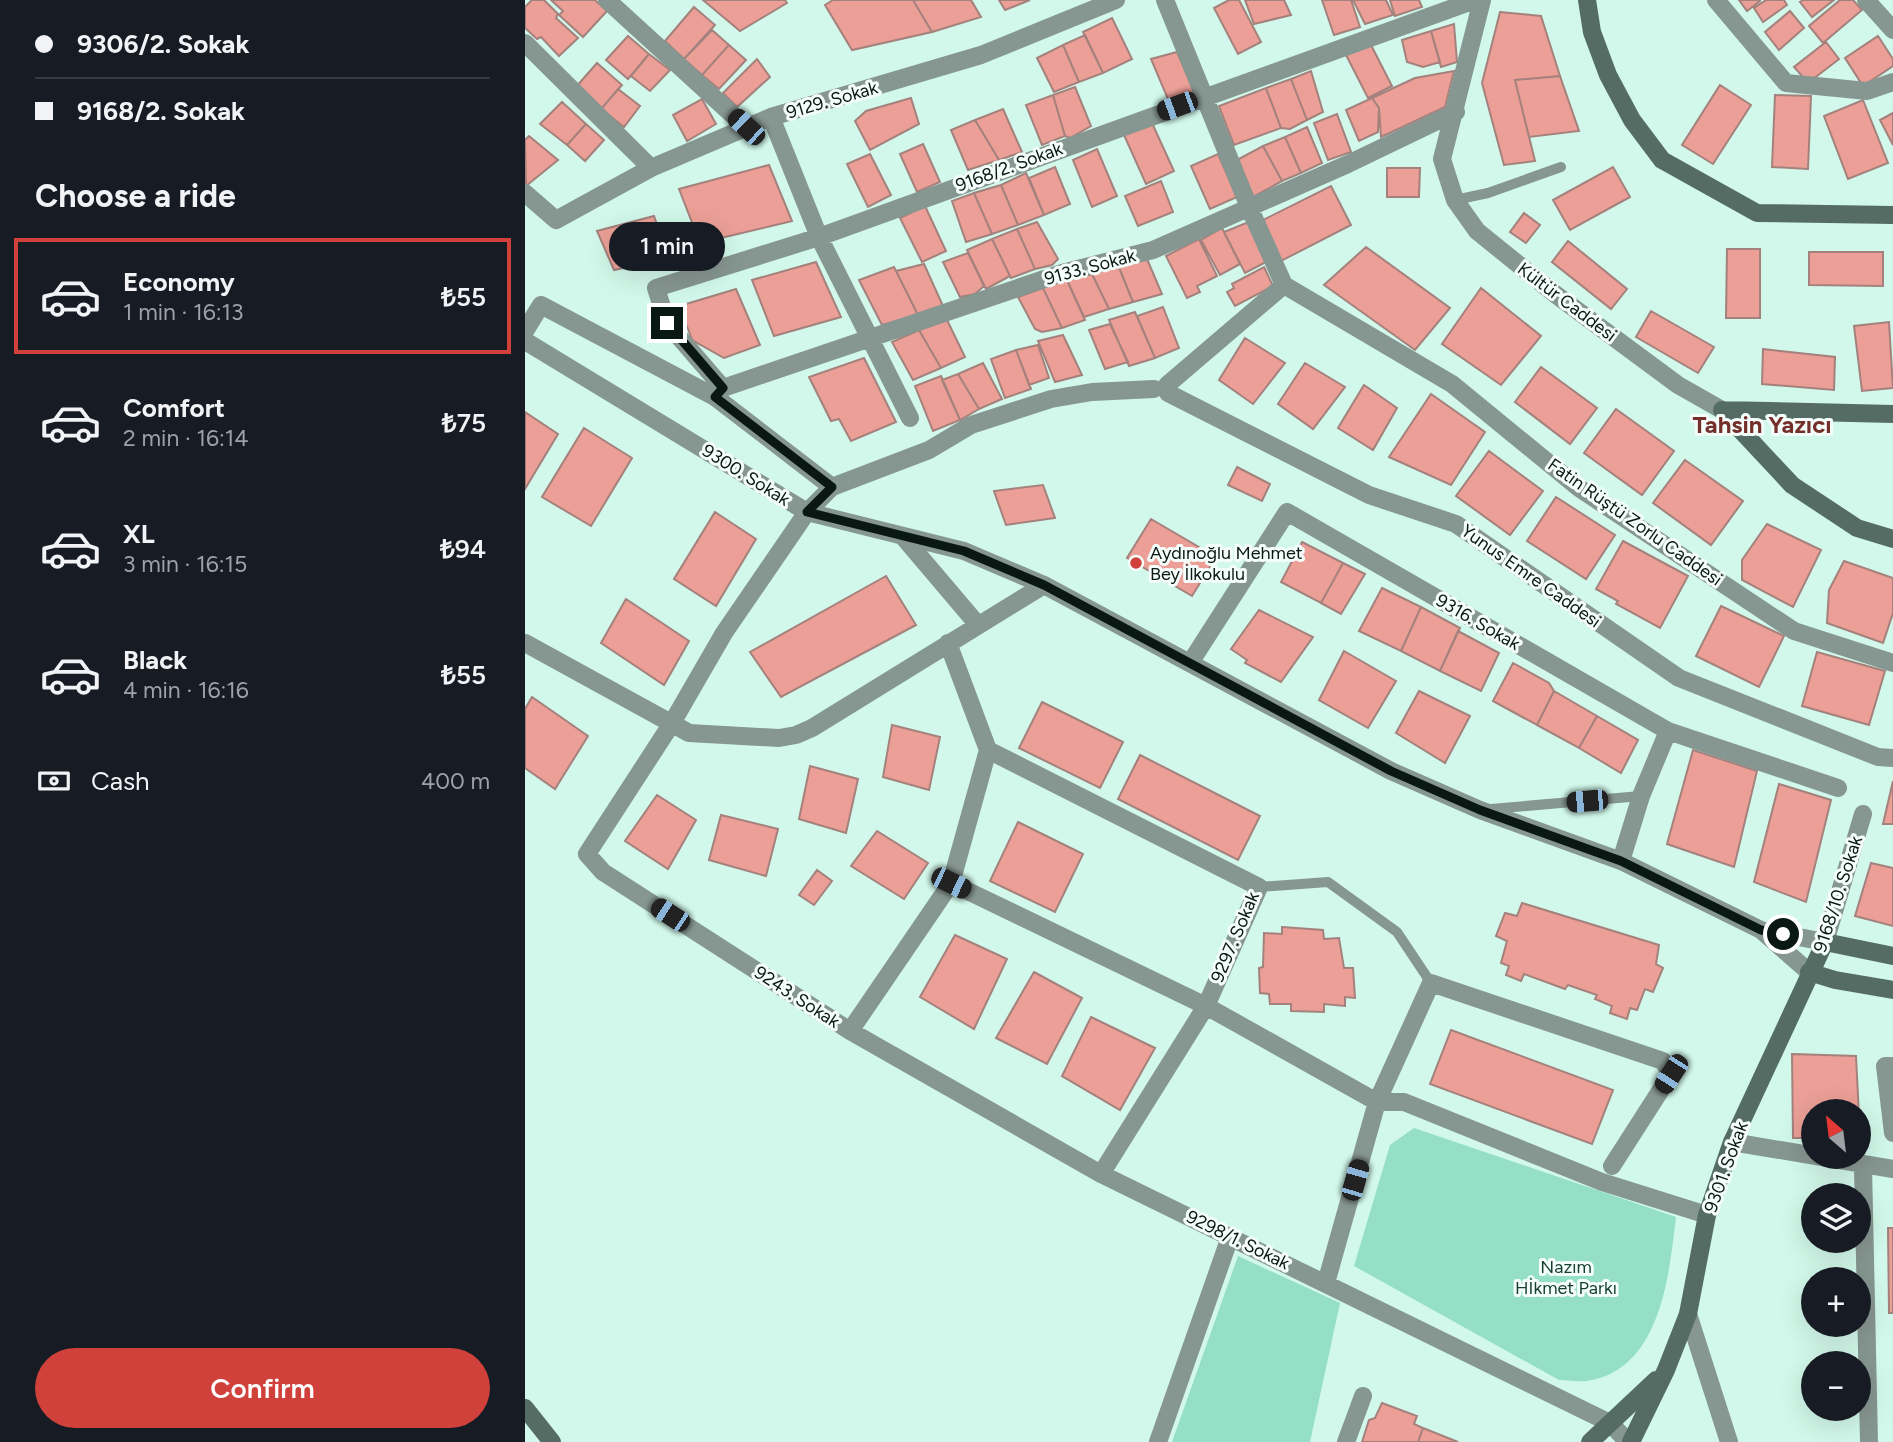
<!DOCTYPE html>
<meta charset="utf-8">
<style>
:root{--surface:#171b24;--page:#20242c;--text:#f1f3f6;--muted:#9ea1a6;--line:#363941;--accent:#cf413a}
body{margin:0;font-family:Figtree,sans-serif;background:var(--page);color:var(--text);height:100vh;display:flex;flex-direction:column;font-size:26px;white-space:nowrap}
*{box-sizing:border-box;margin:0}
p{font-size:23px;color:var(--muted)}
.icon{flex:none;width:38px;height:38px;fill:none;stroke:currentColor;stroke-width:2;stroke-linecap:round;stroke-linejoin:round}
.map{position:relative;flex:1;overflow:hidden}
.details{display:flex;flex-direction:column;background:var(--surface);width:525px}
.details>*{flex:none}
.guide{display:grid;align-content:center;height:154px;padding:0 35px;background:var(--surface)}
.needle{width:46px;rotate:332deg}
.tools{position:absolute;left:1276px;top:1099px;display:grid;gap:14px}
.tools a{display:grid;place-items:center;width:70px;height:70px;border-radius:50%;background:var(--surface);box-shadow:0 7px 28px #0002;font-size:35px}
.end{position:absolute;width:32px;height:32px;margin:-16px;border:9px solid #0a1813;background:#fff;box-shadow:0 0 0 4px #fff}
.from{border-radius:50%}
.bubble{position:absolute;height:49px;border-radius:24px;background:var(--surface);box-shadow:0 7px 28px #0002;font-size:23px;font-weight:600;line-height:49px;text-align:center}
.car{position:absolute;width:21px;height:42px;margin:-21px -10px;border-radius:9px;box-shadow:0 0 5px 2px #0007;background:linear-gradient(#222 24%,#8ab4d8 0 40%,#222 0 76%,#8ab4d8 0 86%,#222 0)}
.guide b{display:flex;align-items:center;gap:24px;height:66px;font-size:26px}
.guide b+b{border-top:2px solid var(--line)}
.guide i{width:18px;height:18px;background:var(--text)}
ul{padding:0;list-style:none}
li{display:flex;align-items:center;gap:21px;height:116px;margin:0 14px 10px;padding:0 21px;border:4px solid transparent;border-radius:0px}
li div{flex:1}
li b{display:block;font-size:26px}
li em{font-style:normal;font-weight:600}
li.on{border-color:var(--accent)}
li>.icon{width:63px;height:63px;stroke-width:1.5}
h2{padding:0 35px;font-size:32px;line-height:84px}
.pay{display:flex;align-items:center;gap:18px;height:77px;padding:0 35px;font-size:26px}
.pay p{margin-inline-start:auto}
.cta{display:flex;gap:14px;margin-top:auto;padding:14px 35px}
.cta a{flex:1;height:80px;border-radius:42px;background:var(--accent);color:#fff;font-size:28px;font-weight:600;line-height:80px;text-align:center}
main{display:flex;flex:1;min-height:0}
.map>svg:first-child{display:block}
.green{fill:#94dfc6}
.building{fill:#eb9f96;stroke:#a4817c;stroke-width:2}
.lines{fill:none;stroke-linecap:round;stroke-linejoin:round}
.service{stroke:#869690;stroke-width:10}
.minor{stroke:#869690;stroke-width:18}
.tertiary{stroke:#869690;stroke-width:18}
.secondary{stroke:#556c64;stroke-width:18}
.route{stroke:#0a1813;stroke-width:9}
.poi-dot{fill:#cf413a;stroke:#f5fdfa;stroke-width:2.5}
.labels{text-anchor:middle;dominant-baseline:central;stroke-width:6;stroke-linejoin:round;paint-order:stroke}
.street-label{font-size:18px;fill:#0a1813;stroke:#f5fdfa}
.poi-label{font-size:18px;fill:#0a1813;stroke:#f5fdfa;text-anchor:start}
.park-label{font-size:18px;fill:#163e32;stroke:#f5fdfa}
.district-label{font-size:24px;font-weight:bold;fill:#752f2a;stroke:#f5fdfa}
</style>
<main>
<section class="details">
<div class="guide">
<b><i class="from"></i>9306/2. Sokak</b>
<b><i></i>9168/2. Sokak</b>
</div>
<h2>Choose a ride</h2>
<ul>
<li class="on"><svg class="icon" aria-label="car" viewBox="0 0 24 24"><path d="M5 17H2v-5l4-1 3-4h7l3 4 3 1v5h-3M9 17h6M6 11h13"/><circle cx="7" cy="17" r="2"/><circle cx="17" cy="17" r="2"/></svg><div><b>Economy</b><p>1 min · 16:13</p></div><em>₺55</em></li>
<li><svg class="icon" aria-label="car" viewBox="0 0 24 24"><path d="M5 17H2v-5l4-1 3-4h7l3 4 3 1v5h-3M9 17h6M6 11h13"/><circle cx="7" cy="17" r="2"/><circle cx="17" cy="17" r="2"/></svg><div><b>Comfort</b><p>2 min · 16:14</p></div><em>₺75</em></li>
<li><svg class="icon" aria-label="car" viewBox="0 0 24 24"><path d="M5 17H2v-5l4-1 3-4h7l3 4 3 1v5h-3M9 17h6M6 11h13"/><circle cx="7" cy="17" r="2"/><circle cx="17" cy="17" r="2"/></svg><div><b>XL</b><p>3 min · 16:15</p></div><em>₺94</em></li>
<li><svg class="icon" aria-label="car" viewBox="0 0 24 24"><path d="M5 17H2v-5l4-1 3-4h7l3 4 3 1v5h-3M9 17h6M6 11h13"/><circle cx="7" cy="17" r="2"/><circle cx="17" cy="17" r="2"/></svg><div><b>Black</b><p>4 min · 16:16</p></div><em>₺55</em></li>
</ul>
<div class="pay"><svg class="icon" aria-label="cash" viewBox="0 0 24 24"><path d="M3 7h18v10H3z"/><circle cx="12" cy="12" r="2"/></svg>Cash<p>400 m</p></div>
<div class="cta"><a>Confirm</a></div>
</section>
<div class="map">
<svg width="1368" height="1442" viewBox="0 0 1368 1442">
<rect width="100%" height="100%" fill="#d1f8ea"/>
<path class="green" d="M889 1128 1151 1217C1144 1275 1136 1370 1062 1381 1053 1382 1043 1380 1034 1380L829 1266 865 1145Z
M713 1256 815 1303 785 1442H647Z"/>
<path class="building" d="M7 0H19L33 14 31 18 53 38 34 56 16 37 12 39 0 28V7Z
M26 0H70L82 11 58 37 34 15 38 11Z
M178 0H260L262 3 215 31Z
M308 0H388L407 32 327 50 300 5Z
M388 0H446L456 17 407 32Z
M474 0H505L480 10Z
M704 0H714L736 42 713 54 689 8Z
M720 0H759L766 15 729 24Z
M797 0H826L835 27 809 35Z
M828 0H861L868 15 840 24Z
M865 0H894L897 7 870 16Z
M1214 0H1235V1L1222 11Z
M1241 0H1259L1262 5 1238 22 1229 8Z
M1278 0H1309L1287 17 1275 2Z
M1315 0H1328L1337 10 1298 43 1284 26Z
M169 7 190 25 159 59 140 41Z
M1265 11 1279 28 1254 50 1240 32Z
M975 12 1016 16 1035 76 990 80 1010 161 979 165 957 83Z
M587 18 607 59 578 73 558 32Z
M929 24 932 62 916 67 906 31Z
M187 30 204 45 177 75 159 59Z
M906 31 915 62 898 67 882 62 877 40Z
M560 35 578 73 554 82 538 45Z
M103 36 124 54 103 79 81 60Z
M1353 36 1368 59V66L1338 86 1320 58Z
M1301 42 1314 59 1283 83 1269 67Z
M845 43 867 86 843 98 821 55Z
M204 45 221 60 194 89 177 75Z
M538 45 554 82 529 92 512 58Z
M652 52 670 92 645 104 626 59Z
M124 54 145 70 125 91 106 76Z
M232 59 245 77 212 107 198 93Z
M72 63 97 85 76 109 51 87Z
M786 71 798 112 782 120 766 79Z
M929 71 920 107 856 137 854 108 847 98 890 78Z
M1035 76 1054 131 1004 137 990 80Z
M766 79 782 120 765 129 756 128 741 88Z
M1195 85 1226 105 1188 164 1157 145Z
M550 87 566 126 545 138 540 136 528 95Z
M741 88 756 128 709 145 694 106Z
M93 89 115 106 99 127 76 109Z
M528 95 540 136 517 145 501 105Z
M1250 95 1286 96 1283 169 1247 167Z
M386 98 394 124 345 150 330 121 341 111Z
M847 98 854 108 853 132 834 141 821 110Z
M177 99 191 124 162 141 148 115Z
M1338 100 1363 163 1323 179 1299 116Z
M37 102 61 124 42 145 15 124Z
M478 109 497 152 474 160 450 120Z
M1368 113V145L1355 120Z
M812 114 826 152 803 160 789 123Z
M450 120 474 160 443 170 426 130Z
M627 123 649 171 621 184 599 135Z
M61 124 79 140 60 161 42 145Z
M782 127 797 163 776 173 760 137Z
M4 136 33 160 1 186 0 140Z
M760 137 776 173 757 181 738 146Z
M398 144 415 182 392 192 375 154Z
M738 146 757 181 728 197 710 161Z
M572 149 592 196 567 207 548 160Z
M345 154 366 195 343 207 322 164Z
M693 154 712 197 685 209 666 166Z
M244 165 267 221 175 243 154 189Z
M530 167 545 204 519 215 504 178Z
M1088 167 1105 197 1045 230 1028 200Z
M862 168H895L894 197H862Z
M501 173 519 215 493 225 476 185Z
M636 181 648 212 613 226 600 196Z
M476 185 493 225 467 234 449 193Z
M806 186 826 225 754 262 734 222Z
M449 193 467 234 441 242 427 201Z
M400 206 421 251 397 262 375 218Z
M999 213 1015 225 1001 243 985 232Z
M129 216 144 258 89 270 72 231Z
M726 221 743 261 720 273 699 232Z
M512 222 533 259 527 265 510 269 492 229Z
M697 228 715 264 695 275 676 240Z
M492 229 510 269 486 278 467 239Z
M467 239 485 276 461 289 442 250Z
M674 239 692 276 672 286 675 292 662 298 641 256Z
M1043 241 1102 289 1086 309 1027 262Z
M841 247 925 308 890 350 799 285Z
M1202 249H1235V318H1201Z
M1284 252H1358V286L1284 285Z
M443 253 459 286 450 294 435 297 418 262Z
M622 259 637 294 608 302 593 265Z
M291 262 316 317 249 336 227 280Z
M399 264 418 306 393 315 371 271Z
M593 265 608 302 584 309 567 274Z
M369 267 393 315 357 325 334 280Z
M739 267 748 286 710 306 702 292 709 288 707 284Z
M567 274 584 309 559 317 542 280Z
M540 276 560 320 537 328 517 286Z
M518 288 537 328 517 332 510 329 493 297Z
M956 288 1016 336 976 385 917 344Z
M211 289 235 345 199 358 167 340 162 326 157 328 148 308Z
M638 307 654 348 630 358 612 316Z
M1126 311 1189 347 1173 373 1111 337Z
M610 312 630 358 604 366 584 320Z
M422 320 440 357 416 368 394 330Z
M1364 322 1368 388 1337 391 1329 326Z
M585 324 603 362 580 369 564 330Z
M394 330 416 368 388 380 367 342Z
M538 335 557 375 530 382 513 341Z
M720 338 760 363 728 404 694 380Z
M513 345 524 378 504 385 491 350Z
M1238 349 1310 357 1309 390 1237 384Z
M491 350 506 389 480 398 466 359Z
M339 358 371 422 326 441 314 419 306 421 284 377Z
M458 363 477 399 454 409 433 374Z
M780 363 820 387 788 429 753 404Z
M1016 367 1072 408 1045 444 990 402Z
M433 374 454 409 435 420 417 380Z
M416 376 435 420 408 431 390 386Z
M839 385 872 408 848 450 813 428Z
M906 394 960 432 926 485 864 457Z
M1091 409 1149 451 1117 495 1059 453Z
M0 412 33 434 0 489Z
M59 428 107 458 66 526 17 497Z
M964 451 1018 491 985 535 931 496Z
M1160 460 1218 501 1186 545 1128 503Z
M712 467 745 484 737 501 703 485Z
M518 485 530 518 481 525 469 491Z
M1031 497 1090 535 1061 579 1002 541Z
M190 512 231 539 191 606 149 579Z
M626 519 691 557 667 596 602 558Z
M1242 524 1296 550 1268 607 1217 580V560Z
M1098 541 1163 576 1135 628 1091 604 1093 601 1071 589Z
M777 542 818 563 796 603 756 582Z
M1319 561 1368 578V613L1358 643 1302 623 1304 590Z
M818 563 840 574 816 614 796 603Z
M361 576 391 625 256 697 225 652Z
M857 588 896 607 876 651 834 631Z
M101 599 164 641 139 685 76 643Z
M1196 606 1259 636 1234 687 1171 656Z
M896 607 935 628 915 671 876 651Z
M734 610 788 637 756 682 720 663 722 660 706 649Z
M933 631 974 653 956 691 915 671Z
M819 651 871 681 843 728 794 700Z
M1292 652 1360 671 1344 725 1277 706Z
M988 663 1024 683 1029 691 1012 725 968 701Z
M894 691 945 716 920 763 871 733Z
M1029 691 1072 716 1054 748 1012 725Z
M7 697 63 736 30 789 0 768V709Z
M517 702 598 742 575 788 494 748Z
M1072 716 1113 740 1096 773 1054 748Z
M367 725 415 737 404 790 358 777Z
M1168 750 1232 771 1209 867 1142 844Z
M615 755 735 816 713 860 593 799Z
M285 766 333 779 321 833 274 819Z
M1368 781V824H1358Z
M1254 784 1306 800 1281 902 1229 882Z
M132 795 171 820 143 869 100 841Z
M196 815 253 829 241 876 184 860Z
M493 822 558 854 530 912 465 881Z
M352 831 403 863 379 899 326 866Z
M1346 863 1368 868V926L1330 916Z
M292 870 307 881 289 905 274 895Z
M997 903 1134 945 1131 964 1138 968 1128 992 1120 989 1112 1010 1105 1008 1102 1019 1085 1013 1087 1006 1070 999 1072 995 1043 985 1040 989 999 974 996 981 981 975 984 966 976 963 982 941 971 936 980 913 992 916Z
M757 927 798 930 799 939 814 938 819 968H828L830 998 820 997V1006L799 1004V1012L766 1011V1004H745L744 994 735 993 734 968 738 967 739 933 757 934Z
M430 935 482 959 449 1029 395 997Z
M509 972 557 998 522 1064 471 1038Z
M566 1017 630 1048 595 1110 537 1076Z
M926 1030 1088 1090 1067 1144 905 1084Z
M1267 1054 1331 1056 1335 1137 1334 1111H1288V1138H1268Z
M1363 1228H1368V1313H1364Z
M857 1403 892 1416 889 1424 898 1428 893 1442H837L844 1420 850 1418Z
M898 1428 933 1442H893Z"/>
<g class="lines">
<path class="service" d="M930 200 963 193 1036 167
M966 809 1116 796
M734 887 803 882 872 932 906 983"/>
<path class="minor" d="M82 0 221 127
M640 0 724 207 759 285
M957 0 917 159 930 200 952 231 1030 294 1153 385 1197 410
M1191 0 1261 83 1342 91 1368 82
M1341 0 1368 30
M0 43 126 168
M246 117 294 237 385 418
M759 285 927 384 1054 488 1269 631 1368 663
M0 331 16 305 190 397 307 487
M642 385 759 285
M198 388 142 323 131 288 294 237 950 0
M192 395 198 388 537 273 628 250 823 164 931 112
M282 512 199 633 147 723 62 854 78 872 325 1031 426 883 463 750 423 643
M380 539 453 625
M0 643 164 733 254 738 271 735 287 728 519 585
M665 663 762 512 1143 731 1313 788
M463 750 734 887 681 1006 576 1174
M1096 861 1116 796 1143 731
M426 883 681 1006 852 1102H879L1077 1182 1182 1215
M1300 942 1338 814
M325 1031 576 1174 1085 1423 1103 1442
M1368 1066H1360L1368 1133
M1207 1142 1368 1169
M1338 1166 1344 1442
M801 1283 852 1102 906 983 1138 1061 1146 1074 1087 1166
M1163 1314 1204 1442
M633 1442 705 1237
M821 1442 838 1396"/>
<path class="tertiary" d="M0 193 31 220 126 168 246 117 456 55 591 0
M0 341 282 512 439 551 519 585 866 771 955 810 1096 861 1236 930 1300 942
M643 393 844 495 931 524 1154 678 1353 757 1368 758
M282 512 307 487 404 450 446 425 526 399 567 392 629 389
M1236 930 1284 972"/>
<path class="secondary" d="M1062 0 1067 32 1083 75 1107 120 1137 160 1232 213 1368 215
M1197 410 1267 485 1332 528 1368 539
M1197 410 1368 414
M1284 972 1310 980 1368 990
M0 1408 27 1442
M1065 1442 1131 1380
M1106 1442 1141 1370 1163 1314 1182 1215 1207 1142 1300 942 1368 956"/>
</g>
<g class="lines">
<path class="route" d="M142 323 198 388 190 397 307 487 282 512 439 551 519 585 866 771 955 810 1096 861 1236 930 1258 934"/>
</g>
<circle class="poi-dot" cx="611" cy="563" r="7"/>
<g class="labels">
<g class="street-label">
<text transform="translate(307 100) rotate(-16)">9129. Sokak</text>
<text transform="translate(484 167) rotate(-20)">9168/2. Sokak</text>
<text transform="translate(565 267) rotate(-15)">9133. Sokak</text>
<text transform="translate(1042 302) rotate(37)">Kültür Caddesi</text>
<text transform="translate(221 475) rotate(32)">9300. Sokak</text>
<text transform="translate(1110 522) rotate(35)">Fatin Rüştü Zorlu Caddesi</text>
<text transform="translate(1006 576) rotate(35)">Yunus Emre Caddesi</text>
<text transform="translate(953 622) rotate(30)">9316. Sokak</text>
<text transform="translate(1313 894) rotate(-72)">9168/10. Sokak</text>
<text transform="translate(710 937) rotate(-67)">9297. Sokak</text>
<text transform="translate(272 997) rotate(33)">9243. Sokak</text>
<text transform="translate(1201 1167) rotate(-70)">9301. Sokak</text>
<text transform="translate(713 1240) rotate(26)">9298/1. Sokak</text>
</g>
<g class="poi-label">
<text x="625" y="553">Aydınoğlu Mehmet<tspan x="625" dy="21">Bey İlkokulu</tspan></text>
</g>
<g class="park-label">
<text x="1041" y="1267">Nazım<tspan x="1041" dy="21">Hİkmet Parkı</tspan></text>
</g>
<g class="district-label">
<text x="1237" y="424">Tahsin Yazıcı</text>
</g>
</g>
</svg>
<div class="tools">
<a><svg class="needle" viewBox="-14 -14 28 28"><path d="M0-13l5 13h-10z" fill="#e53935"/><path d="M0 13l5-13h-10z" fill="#9ea1a6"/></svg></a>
<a><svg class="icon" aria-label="layers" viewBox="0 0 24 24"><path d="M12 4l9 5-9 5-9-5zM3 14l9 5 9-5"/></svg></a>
<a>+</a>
<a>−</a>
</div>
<i class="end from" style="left:1258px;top:934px"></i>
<i class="end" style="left:142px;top:323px"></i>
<div class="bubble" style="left:84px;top:222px;width:116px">1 min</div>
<i class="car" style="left:652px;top:106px;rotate:250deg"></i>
<i class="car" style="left:221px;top:127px;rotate:313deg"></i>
<i class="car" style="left:1062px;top:801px;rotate:265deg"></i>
<i class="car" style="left:426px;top:883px;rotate:116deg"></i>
<i class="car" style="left:145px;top:915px;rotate:303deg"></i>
<i class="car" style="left:1146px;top:1074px;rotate:213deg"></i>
<i class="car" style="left:830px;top:1180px;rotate:16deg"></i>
</div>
</main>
